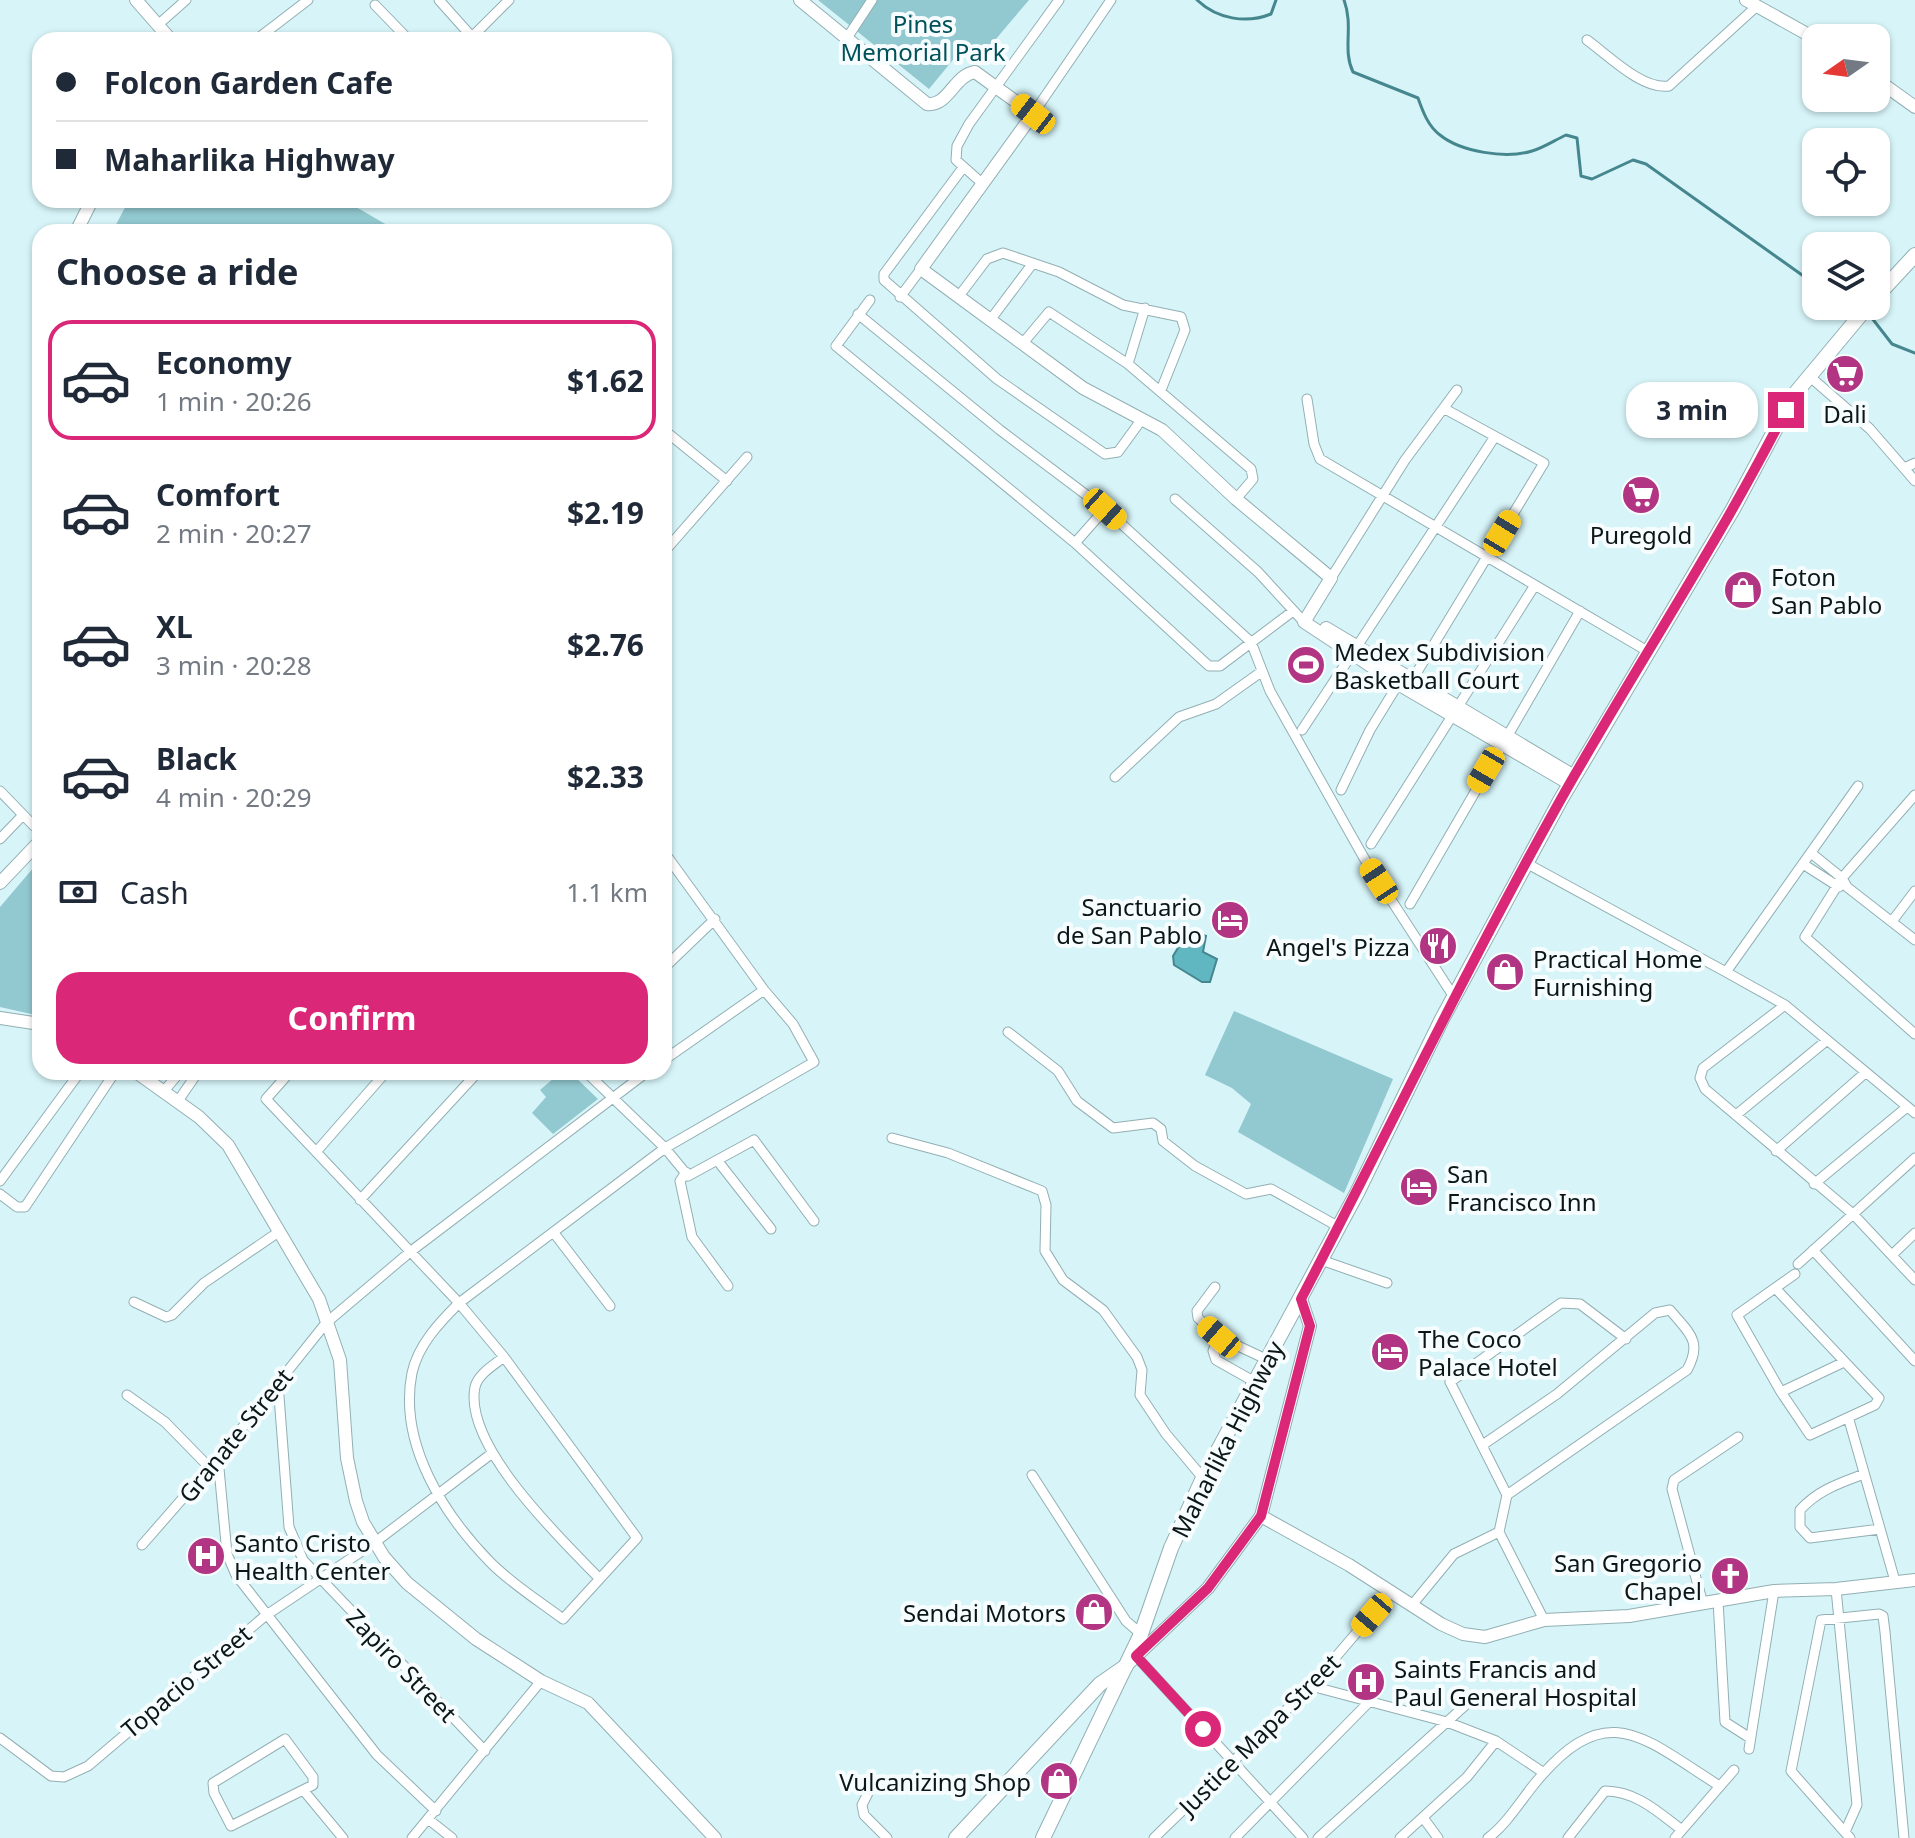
<!DOCTYPE html>
<meta charset="utf-8">
<style>
:root{--surface:#fff;--page:#f6f6f7;--text:#1f2937;--muted:#747a83;--line:#e0e1e3;--accent:#db2777}
body{margin:0;font-family:"Noto Sans",sans-serif;background:var(--page);color:var(--text);height:100vh;display:flex;flex-direction:column;font-size:30px;white-space:nowrap}
*{box-sizing:border-box;margin:0}
p{font-size:26px;color:var(--muted)}
.icon{flex:none;width:44px;height:44px;fill:none;stroke:currentColor;stroke-width:2;stroke-linecap:round;stroke-linejoin:round}
.map{position:relative;flex:1;overflow:hidden}
.sheet{position:absolute;left:32px;top:224px;width:640px;height:856px;display:flex;flex-direction:column;background:var(--surface);border-radius:24px;box-shadow:0 2px 6px #0004}
.sheet>*{flex:none}
.top-card{position:absolute;left:32px;top:32px;width:640px;height:176px;border-radius:24px;box-shadow:0 2px 6px #0004;display:grid;align-content:center;height:176px;padding:0 24px;background:var(--surface)}
.needle{width:52px;rotate:256deg}
.tools{position:absolute;left:1802px;top:24px;display:grid;gap:16px}
.tools a{display:grid;place-items:center;width:88px;height:88px;border-radius:16px;background:var(--surface);box-shadow:0 2px 6px #0004;font-size:40px}
.end{position:absolute;width:36px;height:36px;margin:-18px;border:10px solid #db2777;background:#fff;box-shadow:0 0 0 4px #fff}
.from{border-radius:50%}
.bubble{position:absolute;height:56px;border-radius:24px;background:var(--surface);box-shadow:0 2px 6px #0004;font-size:26px;font-weight:700;line-height:56px;text-align:center}
.car{position:absolute;width:24px;height:48px;margin:-24px -12px;border-radius:10px;box-shadow:0 0 6px 2px #0007;background:linear-gradient(#f5c518 24%,#345 0 40%,#f5c518 0 76%,#345 0 86%,#f5c518 0)}
.top-card b{display:flex;align-items:center;gap:28px;height:76px;font-size:30px}
.top-card b+b{border-top:2px solid var(--line)}
.top-card i{width:20px;height:20px;background:var(--text)}
ul{padding:0;list-style:none}
li{display:flex;align-items:center;gap:24px;height:120px;margin:0 16px 12px;padding:0 8px;border:4px solid transparent;border-radius:24px}
li div{flex:1}
li b{display:block;font-size:30px}
li em{font-style:normal;font-weight:700}
li.current{border-color:var(--accent)}
li>.icon{width:72px;height:72px;stroke-width:1.5}
h2{padding:0 24px;font-size:36px;line-height:96px}
.pay{display:flex;align-items:center;gap:20px;height:88px;padding:0 24px;font-size:30px}
.pay p{margin-inline-start:auto}
.button{display:flex;gap:16px;margin-top:auto;padding:16px 24px}
.button a{flex:1;height:92px;border-radius:24px;background:var(--accent);color:#fff;font-size:32px;font-weight:700;line-height:92px;text-align:center}
.map>svg:first-child{display:block}
.green{fill:#92c8d0}
.water{fill:#60b6c1;stroke:#46868e;stroke-width:2}
.lines{fill:none;stroke-linecap:round;stroke-linejoin:round}
.stream{stroke:#46868e;stroke-width:3}
.minor-casing{stroke:#92afb3;stroke-width:11}
.tertiary-casing{stroke:#92afb3;stroke-width:14}
.secondary-casing{stroke:#92afb3;stroke-width:16}
.primary-casing{stroke:#92afb3;stroke-width:16}
.minor{stroke:#fff;stroke-width:9}
.tertiary{stroke:#fff;stroke-width:12}
.secondary{stroke:#fff;stroke-width:14}
.primary{stroke:#fff;stroke-width:14}
.route{stroke:#db2777;stroke-width:10}
.labels{text-anchor:middle;dominant-baseline:central;stroke-width:8;stroke-linejoin:round;paint-order:stroke}
.park-label{font-size:24px;fill:#005159;stroke:#f7fdfe}
.poi-label{font-size:24px;fill:#0b1617;stroke:#f7fdfe;text-anchor:start}
.street-label{font-size:24px;fill:#0b1617;stroke:#f7fdfe}
</style>
<div class="map">
<svg width="1915" height="1838" viewBox="0 0 1915 1838">
<rect width="100%" height="100%" fill="#d7f5f9"/>
<path class="green" d="M818 0H1029L984 53 966 44 929 89Z
M129 200H344L399 232H112Z
M40 860V1016L0 1007V907Z
M1234 1011 1393 1079 1344 1193 1238 1132 1251 1104 1232 1088 1205 1075Z
M561 1072H570L598 1099 553 1134 532 1113 546 1097 540 1090Z"/>
<path class="water" d="M1189 930 1206 936 1203 952 1217 959 1210 982H1202L1174 965 1173 956Z"/>
<g class="lines">
<path class="stream" d="M1197 0C1217 19 1246 24 1271 14L1276 0
M1344 0C1354 27 1342 49 1353 72L1418 98C1423 112 1428 126 1440 135 1461 152 1506 159 1532 151 1543 148 1555 140 1566 135L1577 138 1581 176 1592 179 1633 160 1646 164 1802 275 1816 277
M1868 313 1892 344 1915 353"/>
<defs>
<path id="minor" d="M439 0 472 37
M375 5 409 40
M160 23 186 0
M847 38 872 0
M256 40 308 0
M469 40 509 0
M1587 40C1608 55 1642 90 1669 86L1757 6
M1033 114 1111 0
M962 169 884 274V280L997 379 1105 454 1118 452 1142 419
M983 184 956 160 957 146 969 124 1059 0
M959 296 987 259 1003 253 1059 272 1123 305 1181 317 1185 330 1161 390
M900 297 921 269
M870 300 836 346 1075 543 1209 666H1220L1293 611
M858 314 1000 430 1105 509 1251 642 1270 691 1364 858 1454 997
M991 319 1033 263
M1023 343 1049 312 1128 364 1251 469 1253 479 1236 499
M1128 364 1145 308
M1808 375 1870 429 1915 481
M1307 399 1314 444 1320 459 1649 652
M664 430 727 481
M1904 468 1915 463
M1175 499 1258 572 1304 622
M1075 543 1105 509
M664 552 747 457
M1331 578 1405 460 1457 390
M1411 682 1544 463 1445 409
M1302 730 1494 438
M1115 777 1179 717 1216 704 1261 672
M1341 790 1370 730 1400 681
M0 791 34 826
M1915 795 1842 878 1805 937 1915 1034
M0 839 23 815
M1371 844 1535 585
M1811 853 1842 878 1847 887 1915 940
M1526 863 1726 972 1858 786
M1803 864 1839 887
M1410 904 1580 611
M1893 920 1915 891
M664 968 715 919
M1726 972 1785 1005 1915 1113
M1785 1005 1703 1068 1700 1078 1705 1089 1854 1215 1915 1280
M1008 1032 1058 1071 1077 1101 1113 1128 1153 1123 1161 1129 1163 1141 1195 1166 1246 1194 1271 1189 1339 1227
M664 1060 764 990
M290 1072 266 1099 459 1303 504 1357 637 1538 563 1619C539 1601 512 1584 491 1563 444 1515 398 1444 412 1373 418 1345 439 1323 459 1303L665 1148 814 1062 793 1024 764 990 664 852
M586 1072 665 1148 688 1176 754 1140 814 1221
M164 1091 180 1072
M178 1101 198 1072
M1736 1115 1826 1041
M892 1138 948 1153 1042 1191 1046 1205 1045 1251 1063 1280 1103 1310 1137 1357 1142 1370 1140 1395 1166 1434 1203 1478
M1776 1151 1865 1073
M316 1152 386 1072
M717 1160 771 1229
M686 1172 680 1181 692 1237 728 1286
M0 1181 80 1072
M1814 1184 1907 1107
M0 1194 17 1207H25L115 1072
M360 1200 478 1072
M554 1233 610 1306
M1813 1250 1915 1361
M1893 1254 1915 1233
M1321 1260 1387 1283
M1798 1264 1915 1158
M1215 1287 1197 1311 1198 1318 1219 1337 1213 1351 1216 1360 1255 1382
M1777 1290 1879 1398 1875 1405 1810 1435 1781 1392 1737 1315 1795 1274
M134 1302 166 1317 172 1315 204 1283 280 1231
M1219 1337 1268 1360
M504 1357C494 1365 478 1374 475 1387 463 1446 562 1540 599 1578
M278 1383 289 1527 303 1560 485 1751
M1781 1392 1842 1363
M127 1395 165 1422 210 1468
M1849 1420 1895 1581
M1484 1444 1557 1394 1655 1313 1670 1310C1689 1333 1703 1341 1687 1370L1507 1495
M218 1458 227 1554 236 1575 377 1755 436 1811
M1864 1474C1840 1483 1818 1490 1800 1510V1527L1810 1538 1880 1529
M1032 1475 1126 1621 1141 1634
M1499 1532 1544 1620
M142 1545 218 1458 326 1323 410 1252 647 1072
M1836 1589 1857 1805 1845 1832
M1718 1601 1725 1722 1750 1738
M1703 1604 1672 1489 1674 1480 1738 1437
M1412 1605 1454 1554 1499 1532 1507 1495 1450 1382 1561 1303 1580 1304 1626 1339
M1136 1656 1303 1838
M1311 1686 1447 1722 1496 1741 1544 1773
M0 1738 51 1776 64 1777 88 1766 265 1616 374 1543 491 1454
M285 1739 313 1777V1785L231 1826 214 1793 213 1783Z
M1749 1749 1774 1591
M870 1789 862 1805 864 1815 887 1838
M304 1791 343 1838
M428 1819 452 1838
M1424 1819 1438 1838
M412 1838 541 1681
M1154 1838 1311 1686 1392 1591
M1235 1838 1369 1702
M1318 1838 1469 1702
M1400 1838 1467 1777 1496 1741
M1488 1838C1507 1824 1521 1800 1536 1782 1607 1697 1642 1737 1718 1785
M1568 1838 1605 1791C1636 1791 1658 1812 1682 1830
M1675 1838 1734 1770
M1850 1838 1791 1771 1821 1620 1879 1614 1883 1616 1885 1632 1904 1838"/>
<path id="tertiary" d="M136 0 171 40
M800 0 927 104C948 107 954 75 975 72L1033 114 921 269 1083 388 1162 430 1236 499 1331 578 1304 622 1398 684 1570 784
M1746 0 1816 39
M1876 79 1915 107
M76 232 92 200
M1326 628 1574 776
M0 883 40 841
M0 1018 40 1024
M136 1072 199 1117 228 1145 319 1299 340 1360 347 1458 356 1501 363 1522 384 1557 407 1583 476 1639 541 1681 588 1703 715 1838
M1261 1516 1349 1565 1441 1624 1463 1634 1485 1637 1544 1620 1629 1616 1774 1591 1836 1589 1915 1580
M1128 1664 1208 1588 1261 1516 1310 1326 1301 1299"/>
<path id="secondary" d="M956 1838 1100 1684 1126 1666"/>
<path id="primary" d="M1876 297 1915 255
M1043 1838 1141 1634 1171 1548 1203 1478 1357 1193 1442 1019 1561 799 1733 509 1793 396 1868 306"/>
</defs>
<use href="#minor" class="minor-casing"/>
<use href="#tertiary" class="tertiary-casing"/>
<use href="#secondary" class="secondary-casing"/>
<use href="#primary" class="primary-casing"/>
<use href="#minor" class="minor"/>
<use href="#tertiary" class="tertiary"/>
<use href="#secondary" class="secondary"/>
<use href="#primary" class="primary"/>
</g>
<g class="lines">
<path class="route" d="M1203 1729 1136 1656 1208 1588 1261 1516 1310 1326 1301 1299C1388 1132 1469 963 1561 799 1635 668 1718 544 1786 410"/>
</g>
<defs>
<symbol id="supermarket-disc" viewBox="-11 -11 22 22"><circle r="9.5" fill="#b23583" stroke="#f7fdfe"/><path d="M-6-5.5h2.5l.6 2H6L4.5 2H-2.5L-4.4-4H-6ZM-1.5 3.2a1.3 1.3 0 1 0 .1 0ZM3 3.2a1.3 1.3 0 1 0 .1 0Z" fill="#fff"/></symbol>
<symbol id="shop-disc" viewBox="-11 -11 22 22"><circle r="9.5" fill="#b23583" stroke="#f7fdfe"/><path d="M-5-2.5h2.3a2.7 3.5 0 0 1 5.4 0H5L5.5 6h-11ZM-1.5-2.5h3a1.5 2.3 0 0 0-3 0Z" fill="#fff"/></symbol>
<symbol id="stadium-disc" viewBox="-11 -11 22 22"><circle r="9.5" fill="#b23583" stroke="#f7fdfe"/><path d="M0-5a6.5 5 0 1 0 0 10a6.5 5 0 1 0 0-10ZM-3.5-1.8h7v3.6h-7Z" fill="#fff"/></symbol>
<symbol id="hotel-disc" viewBox="-11 -11 22 22"><circle r="9.5" fill="#b23583" stroke="#f7fdfe"/><path d="M-6-4.5h1.5V1H6V5H4.5V3h-9V5H-6ZM-4 0a1.8 1.8 0 1 1 3.6 0ZM.5 0V-2.5h3Q6-2.5 6 0Z" fill="#fff"/></symbol>
<symbol id="restaurant-disc" viewBox="-11 -11 22 22"><circle r="9.5" fill="#b23583" stroke="#f7fdfe"/><path d="M-5-6h1v4h1v-4h1v4h1v-4h1v5L-1.5 .5V6h-2V.5L-5-1ZM5-6V6H3V1.5H1.5Q1.5-4 5-6Z" fill="#fff"/></symbol>
<symbol id="hospital-disc" viewBox="-11 -11 22 22"><circle r="9.5" fill="#b23583" stroke="#f7fdfe"/><path d="M-5-5h3v3.5h4V-5h3V5h-3V1.5h-4V5h-3Z" fill="#fff"/></symbol>
<symbol id="church-disc" viewBox="-11 -11 22 22"><circle r="9.5" fill="#b23583" stroke="#f7fdfe"/><path d="M-1.2-6h2.4v3.5h3.3v2.4h-3.3V6h-2.4V-.1h-3.3v-2.4h3.3Z" fill="#fff"/></symbol>
</defs>
<g fill-rule="evenodd">
<use href="#supermarket-disc" x="1823" y="352" width="44" height="44"/>
<use href="#supermarket-disc" x="1619" y="473" width="44" height="44"/>
<use href="#shop-disc" x="1721" y="568" width="44" height="44"/>
<use href="#stadium-disc" x="1284" y="643" width="44" height="44"/>
<use href="#hotel-disc" x="1208" y="898" width="44" height="44"/>
<use href="#restaurant-disc" x="1416" y="924" width="44" height="44"/>
<use href="#shop-disc" x="1483" y="950" width="44" height="44"/>
<use href="#hotel-disc" x="1397" y="1165" width="44" height="44"/>
<use href="#hotel-disc" x="1368" y="1330" width="44" height="44"/>
<use href="#hospital-disc" x="184" y="1534" width="44" height="44"/>
<use href="#church-disc" x="1708" y="1554" width="44" height="44"/>
<use href="#shop-disc" x="1072" y="1590" width="44" height="44"/>
<use href="#hospital-disc" x="1344" y="1660" width="44" height="44"/>
<use href="#shop-disc" x="1037" y="1759" width="44" height="44"/>
</g>
<g class="labels">
<g class="park-label">
<text x="923" y="23">Pines<tspan x="923" dy="28">Memorial Park</tspan></text>
</g>
<g class="poi-label">
<text x="1845" y="413" text-anchor="middle">Dali</text>
<text x="1641" y="534" text-anchor="middle">Puregold</text>
<text x="1771" y="576">Foton<tspan x="1771" dy="28">San Pablo</tspan></text>
<text x="1334" y="651">Medex Subdivision<tspan x="1334" dy="28">Basketball Court</tspan></text>
<text x="1202" y="906" text-anchor="end">Sanctuario<tspan x="1202" dy="28">de San Pablo</tspan></text>
<text x="1410" y="946" text-anchor="end">Angel's Pizza</text>
<text x="1533" y="958">Practical Home<tspan x="1533" dy="28">Furnishing</tspan></text>
<text x="1447" y="1173">San<tspan x="1447" dy="28">Francisco Inn</tspan></text>
<text x="1418" y="1338">The Coco<tspan x="1418" dy="28">Palace Hotel</tspan></text>
<text x="234" y="1542">Santo Cristo<tspan x="234" dy="28">Health Center</tspan></text>
<text x="1702" y="1562" text-anchor="end">San Gregorio<tspan x="1702" dy="28">Chapel</tspan></text>
<text x="1066" y="1612" text-anchor="end">Sendai Motors</text>
<text x="1394" y="1668">Saints Francis and<tspan x="1394" dy="28">Paul General Hospital</tspan></text>
<text x="1031" y="1781" text-anchor="end">Vulcanizing Shop</text>
</g>
<g class="street-label">
<text transform="translate(235 1435) rotate(-51)">Granate Street</text>
<text transform="translate(1227 1439) rotate(-63)">Maharlika Highway</text>
<text transform="translate(402 1665) rotate(46)">Zapiro Street</text>
<text transform="translate(186 1681) rotate(-40)">Topacio Street</text>
<text transform="translate(1259 1734) rotate(-45)">Justice Mapa Street</text>
</g>
</g>
</svg>
<div class="tools">
<a><svg class="needle" viewBox="-14 -14 28 28"><path d="M0-13l5 13h-10z" fill="#e53935"/><path d="M0 13l5-13h-10z" fill="#747a83"/></svg></a>
<a><svg class="icon" aria-label="locate" viewBox="0 0 24 24"><circle cx="12" cy="12" r="6"/><path d="M12 2v4M12 18v4M2 12h4M18 12h4"/></svg></a>
<a><svg class="icon" aria-label="layers" viewBox="0 0 24 24"><path d="M12 4l9 5-9 5-9-5zM3 14l9 5 9-5"/></svg></a>
</div>
<i class="end from" style="left:1203px;top:1729px"></i>
<i class="end" style="left:1786px;top:410px"></i>
<div class="bubble" style="left:1626px;top:382px;width:132px">3 min</div>
<i class="car" style="left:1033px;top:114px;rotate:308deg"></i>
<i class="car" style="left:1105px;top:509px;rotate:132deg"></i>
<i class="car" style="left:1502px;top:533px;rotate:31deg"></i>
<i class="car" style="left:1486px;top:770px;rotate:210deg"></i>
<i class="car" style="left:1379px;top:881px;rotate:327deg"></i>
<i class="car" style="left:1219px;top:1337px;rotate:311deg"></i>
<i class="car" style="left:1372px;top:1615px;rotate:221deg"></i>
<div class="top-card">
<b><i class="from"></i>Folcon Garden Cafe</b>
<b><i></i>Maharlika Highway</b>
</div>
<section class="sheet">
<h2>Choose a ride</h2>
<ul>
<li class="current"><svg class="icon" aria-label="car" viewBox="0 0 24 24"><path d="M5 17H2v-5l4-1 3-4h7l3 4 3 1v5h-3M9 17h6M6 11h13"/><circle cx="7" cy="17" r="2"/><circle cx="17" cy="17" r="2"/></svg><div><b>Economy</b><p>1 min · 20:26</p></div><em>$1.62</em></li>
<li><svg class="icon" aria-label="car" viewBox="0 0 24 24"><path d="M5 17H2v-5l4-1 3-4h7l3 4 3 1v5h-3M9 17h6M6 11h13"/><circle cx="7" cy="17" r="2"/><circle cx="17" cy="17" r="2"/></svg><div><b>Comfort</b><p>2 min · 20:27</p></div><em>$2.19</em></li>
<li><svg class="icon" aria-label="car" viewBox="0 0 24 24"><path d="M5 17H2v-5l4-1 3-4h7l3 4 3 1v5h-3M9 17h6M6 11h13"/><circle cx="7" cy="17" r="2"/><circle cx="17" cy="17" r="2"/></svg><div><b>XL</b><p>3 min · 20:28</p></div><em>$2.76</em></li>
<li><svg class="icon" aria-label="car" viewBox="0 0 24 24"><path d="M5 17H2v-5l4-1 3-4h7l3 4 3 1v5h-3M9 17h6M6 11h13"/><circle cx="7" cy="17" r="2"/><circle cx="17" cy="17" r="2"/></svg><div><b>Black</b><p>4 min · 20:29</p></div><em>$2.33</em></li>
</ul>
<div class="pay"><svg class="icon" aria-label="cash" viewBox="0 0 24 24"><path d="M3 7h18v10H3z"/><circle cx="12" cy="12" r="2"/></svg>Cash<p>1.1 km</p></div>
<div class="button"><a>Confirm</a></div>
</section>
</div>
